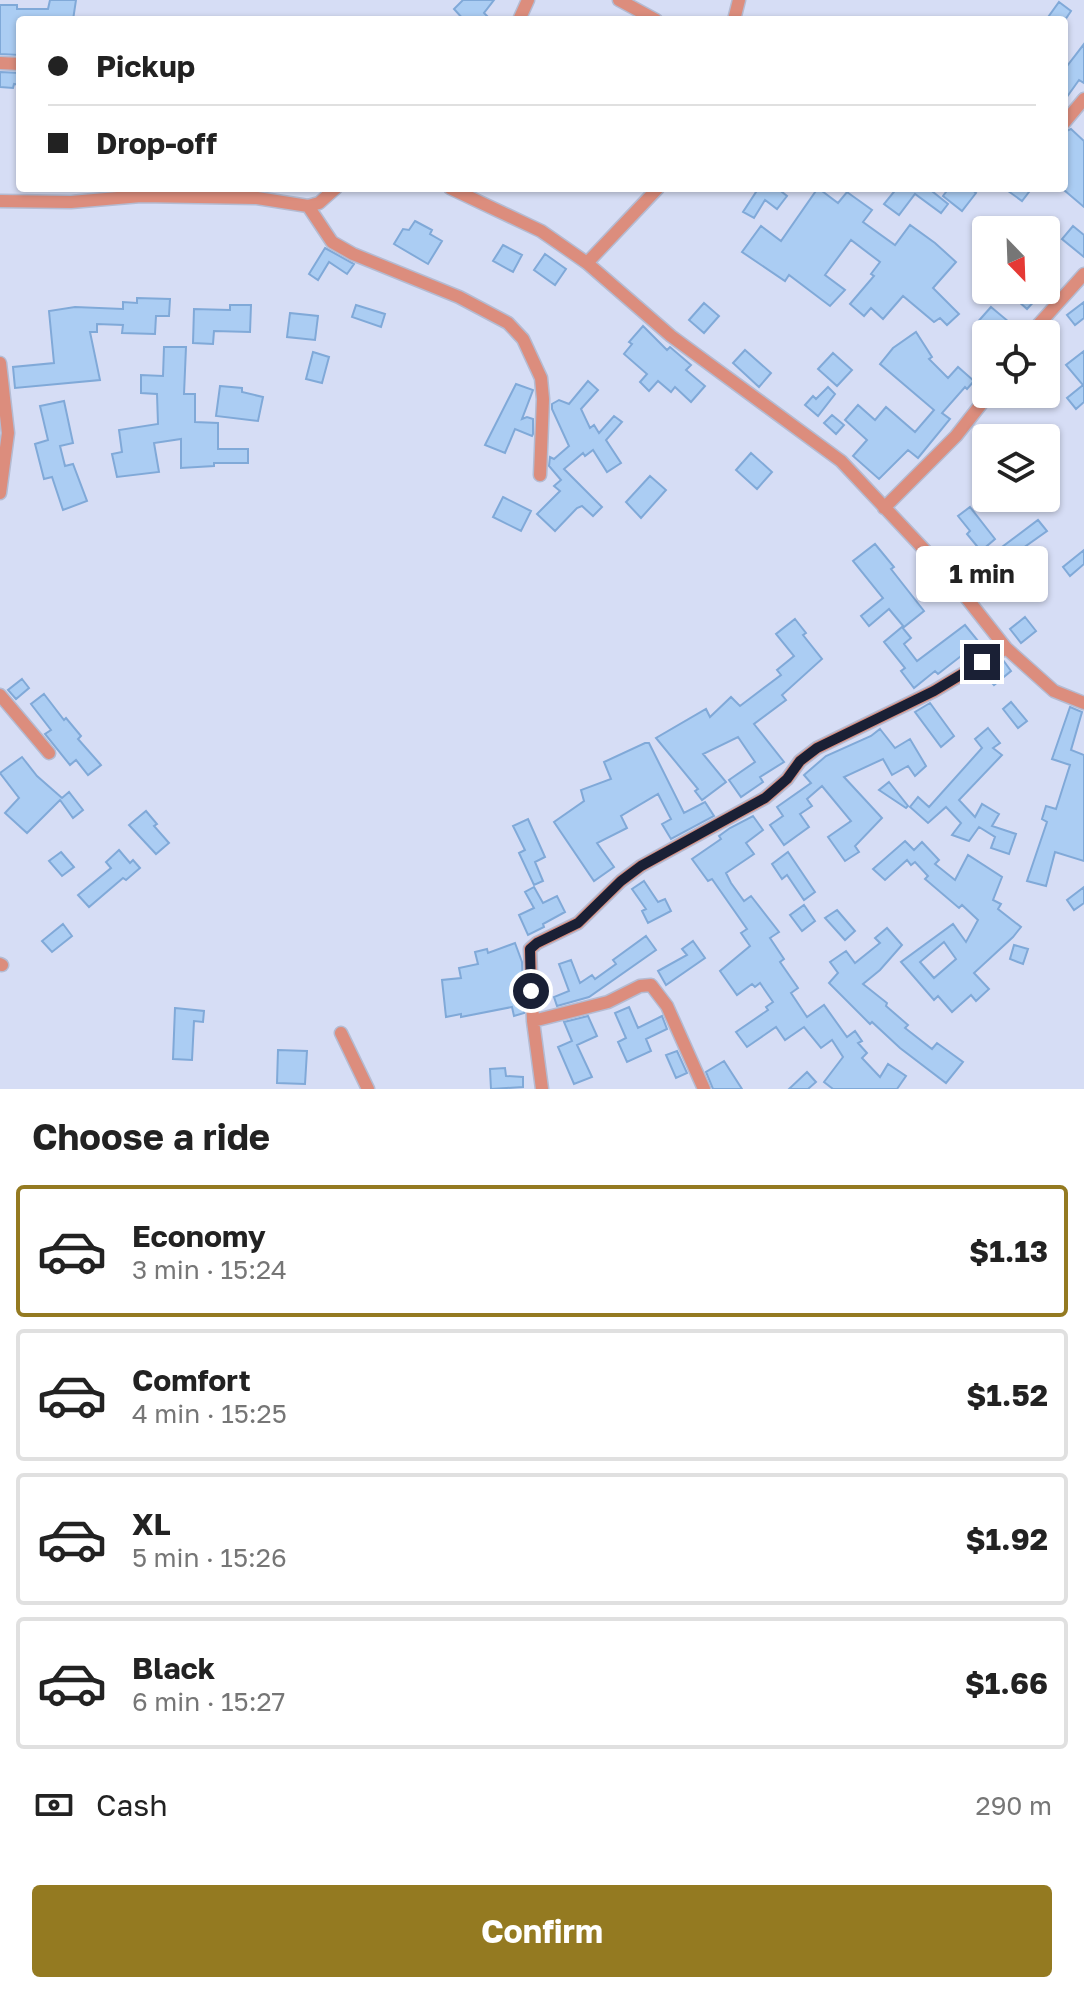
<!DOCTYPE html>
<meta charset="utf-8">
<style>
:root{--surface:#fff;--page:#f2f2f2;--text:#222;--muted:#767676;--line:#e0e0e0;--accent:#947a21}
body{margin:0;font-family:"Golos Text",sans-serif;background:var(--page);color:var(--text);height:100vh;display:flex;flex-direction:column;font-size:30px;white-space:nowrap}
*{box-sizing:border-box;margin:0}
p{font-size:26px;color:var(--muted)}
.icon{flex:none;width:44px;height:44px;fill:none;stroke:currentColor;stroke-width:2;stroke-linecap:round;stroke-linejoin:round}
.map{position:relative;height:1089px;overflow:hidden}
.side{display:flex;flex-direction:column;background:var(--surface);flex:1}
.side>*{flex:none}
.top-card{position:absolute;left:16px;top:16px;width:1052px;height:176px;border-radius:8px;box-shadow:0 2px 6px #0004;display:grid;align-content:center;height:176px;padding:0 32px;background:var(--surface)}
.needle{width:52px;rotate:157deg}
.buttons{position:absolute;left:972px;top:216px;display:grid;gap:16px}
.buttons a{display:grid;place-items:center;width:88px;height:88px;border-radius:8px;background:var(--surface);box-shadow:0 2px 6px #0004;font-size:40px}
.end{position:absolute;width:36px;height:36px;margin:-18px;border:10px solid #1a2035;background:#fff;box-shadow:0 0 0 4px #fff}
.from{border-radius:50%}
.bubble{position:absolute;height:56px;border-radius:8px;background:var(--surface);box-shadow:0 2px 6px #0004;font-size:26px;font-weight:700;line-height:56px;text-align:center}
.top-card b{display:flex;align-items:center;gap:28px;height:76px;font-size:30px}
.top-card b+b{border-top:2px solid var(--line)}
.top-card i{width:20px;height:20px;background:var(--text)}
ul{padding:0;list-style:none}
li{display:flex;align-items:center;gap:24px;height:132px;margin:0 16px 12px;padding:0 16px;border:4px solid var(--line);border-radius:8px}
li div{flex:1}
li b{display:block;font-size:30px}
li em{font-style:normal;font-weight:700}
li.on{border-color:var(--accent)}
li>.icon{width:72px;height:72px;stroke-width:1.5}
h2{padding:0 32px;font-size:36px;line-height:96px}
.pay{display:flex;align-items:center;gap:20px;height:88px;padding:0 32px;font-size:30px}
.pay p{margin-inline-start:auto}
.cta{display:flex;gap:16px;margin-top:auto;padding:16px 32px}
.cta a{flex:1;height:92px;border-radius:8px;background:var(--accent);color:#fff;font-size:32px;font-weight:700;line-height:92px;text-align:center}
.map>svg:first-child{display:block}
.building{fill:#abcdf3;stroke:#80a9d8;stroke-width:2;fill-rule:evenodd}
.lines{fill:none;stroke-linecap:round;stroke-linejoin:round}
.minor-casing{stroke:#b4bbd2;stroke-width:15}
.minor{stroke:#dc8d7d;stroke-width:12}
.route{stroke:#1a2035;stroke-width:10}
</style>
<div class="map">
<svg width="1084" height="1089" viewBox="0 0 1084 1089">
<rect width="100%" height="100%" fill="#d6ddf5"/>
<path class="building" d="M50 0H76L73 20H20L17 41 19 55 0 54V5H17V9H48Z
M463 0H494L484 13 491 20H464L454 9Z
M1059 2 1071 11 1065 20H1046Z
M1084 44V83L1079 80 1064 101V70Z
M0 72 20 73V85L14 84 13 88 0 87Z
M1071 129 1084 141V207L1064 190V132Z
M750 188H777L787 196 777 209 765 200 754 218 743 212 756 192Z
M818 188 838 203 847 192 872 210 863 222 895 245 910 225 935 243 956 262 933 288 959 314 947 325 940 318 934 322 903 296 883 319 871 308 864 316 850 304 874 276 871 274 880 262 851 240 825 275 845 290 830 306 789 275 785 281 742 252 761 226 781 241Z
M897 188H928L948 204 941 213 915 194 899 215 884 204Z
M949 188H970L976 193 962 211 943 196Z
M1004 188H1032L1022 201Z
M415 221 432 230 430 234 442 241 428 264 394 244 403 229 409 230Z
M1073 226 1084 235V257L1062 239Z
M503 245 522 255 513 272 493 261Z
M325 248 354 264 347 274 329 262 318 280 309 274Z
M545 254 566 269 555 285 534 270Z
M1006 290H1030L1038 297 1027 309Z
M137 298 170 299 169 316H156L155 334 122 333 123 325 97 324V332H90L100 380 15 388 13 367 54 363 49 311 75 307 123 309V302L137 303Z
M1084 302V318L1075 325 1067 315Z
M704 303 719 316 704 333 689 320Z
M230 305H251L250 332 214 331 213 344 193 343 194 309 230 310Z
M356 305 385 314 381 327 352 317Z
M991 307 1009 322 998 334H985L975 325Z
M290 313 318 316 315 340 287 337Z
M643 326 667 350 670 347 691 365 686 370 705 386 691 402 675 387 671 392 658 381 649 391 640 382 647 374 624 354 632 344 629 342Z
M916 332 932 357 929 359 948 378 958 367 974 381 967 389 965 387 942 413 950 419 918 458 908 450 879 479 853 456 867 440 845 420 858 405 875 420 886 407 915 432 934 410 880 364 893 348Z
M164 347H186L184 394H195V422L218 423V449H248V463H214V466L181 468V439L154 443 159 472 117 477 112 454 122 452 119 430 158 424 157 394 141 393V375L163 376Z
M745 350 771 373 759 387 733 363Z
M1084 351V402L1076 409 1067 398 1083 385 1066 365Z
M313 352 329 357 322 383 306 379Z
M833 353 852 370 837 386 818 369Z
M588 381 598 390 581 409 590 428 594 425 599 433 614 416 622 422 606 440 621 463 607 472 593 450 585 456 583 453 564 469 602 507 593 516 582 506 577 508 555 531 537 514 560 491 554 486 561 480 549 466 550 457 554 459 569 446 552 409V404L559 400 569 404Z
M516 384 533 390 522 419 527 417 533 419V434L532 436 515 429 505 453 485 445Z
M220 386 242 388V392L263 397 258 421 216 416Z
M828 387 835 394 818 416 805 405 813 396 816 399Z
M64 401 73 443 60 446 65 466 73 464 87 501 63 510 52 477 44 479 35 444 48 440 40 406Z
M832 415 844 425 836 434 824 423Z
M751 453 772 472 757 489 736 470Z
M650 476 666 490 641 518 626 502Z
M503 497 531 511 521 531 493 517Z
M970 507 995 539 981 551 967 534 970 531 958 516Z
M1038 520 1047 531 1002 563 994 553Z
M875 544 894 567 891 569 924 611 904 627 889 609 869 626 861 616 883 598 853 561Z
M1084 550V564L1070 576 1063 567Z
M1025 617 1036 631 1021 643 1010 629Z
M795 619 806 633 803 635 822 659 782 695 786 700 754 724 784 762 760 777 763 782 741 797 729 780 755 762 738 737 703 754 726 782 702 800 695 791 698 789 656 738 706 709 710 717 731 697 740 706 781 675 777 670 794 656 776 634Z
M965 625 983 647 966 661 961 656 938 674 935 671 914 688 901 671 905 668 884 642 902 627 911 638 904 644 917 661Z
M1003 660 1011 671 994 685 984 674Z
M22 679 29 688 16 699 8 690Z
M44 694 64 720 66 718 81 736 78 739 101 765 88 775 76 760 70 765 45 734 51 730 31 704Z
M1011 702 1027 721 1018 728 1003 709Z
M930 703 954 736 941 747 915 712Z
M1070 707 1082 712 1071 750 1084 755V861L1055 852 1046 886 1027 881 1047 822 1042 819 1046 806 1056 809 1070 765 1052 759Z
M988 728 1000 743 993 748 1002 755 959 800 975 817 982 804 999 814 992 826 1016 834 1009 854 991 848 995 837 979 827 969 841 952 835 961 823 946 807 928 823 910 807 918 797 929 807 982 748 975 739Z
M880 729 895 748 910 739 926 766 915 776 908 766 892 775 883 759 844 777 882 818 855 846 859 852 845 861 828 837 851 821 822 786 807 799 812 806 800 814 809 827 784 845 770 825 783 816 777 807 811 783 804 775 826 756 871 736Z
M645 743H649L684 813 705 802 714 816 671 839 662 824 671 819 658 794 621 816 627 828 597 843 614 867 594 881 554 822 584 801 581 790 611 779 604 762Z
M22 757 37 776 62 798 69 792 83 810 73 818 60 800 27 833 5 813 19 798 0 773Z
M889 782 908 806 906 808 879 790Z
M146 811 157 824 154 826 169 843 156 854 129 825Z
M753 816 763 830 746 843 754 854 726 873 731 883 744 901 751 896 779 932 770 938 784 959 780 962 798 988 791 993 807 1017 824 1005 847 1037 855 1031 862 1041 858 1043 867 1053 862 1058 880 1077 888 1064 906 1076 897 1089H833L824 1082 843 1057 832 1040 821 1048 804 1027 785 1040 776 1027 747 1047 736 1032 768 1010 766 1007 773 1002 760 983 755 987 752 984 737 995 720 971 750 946 741 933 747 929 712 879 708 881 692 859 721 839 719 836 730 828Z
M528 819 545 857 535 862 543 881 534 885 519 853 525 850 513 826Z
M905 841 914 850 922 842 939 860 935 864 955 880 968 855 1002 877 993 900 1001 904 998 909 1021 927 1013 937 974 973 989 989 976 1001 971 995 952 1012 938 996 934 1000 901 962 953 924 966 942 978 920 962 905 959 908 925 879 928 876 915 862 911 865 907 860 885 880 873 869ZM944 942 956 959 934 978 920 962Z
M119 850 130 863 133 860 140 868 126 880 123 878 89 907 78 895 111 868 106 862Z
M61 852 74 867 62 876 49 861Z
M788 852 815 892 804 900 787 875 782 879 772 864Z
M644 881 658 902 665 899 671 911 648 923 642 911 646 909 632 889Z
M534 887 543 903 557 896 565 912 543 924 544 927 528 935 519 915 534 908 525 892Z
M1084 887V903L1074 910 1067 900Z
M804 905 815 921 802 931 790 915Z
M837 910 855 931 845 940 825 918Z
M63 924 72 936 52 952 42 941Z
M887 928 902 945 880 970 863 984 887 1003 886 1006 908 1025 905 1028 932 1049 937 1043 963 1062 946 1083 900 1048 872 1022 870 1024 829 983 838 973 830 962 846 951 855 963 880 943 875 938Z
M646 936 656 950 589 997 557 1006 554 997 569 991 559 964 571 960 580 983 592 975 595 979 616 964 613 960Z
M693 941 705 958 666 985 658 971 687 955 682 949Z
M515 943 522 962 524 1013 514 1016 512 1007 461 1017V1014L446 1017 442 980 461 978 459 968 478 964 475 952 487 949 488 953Z
M1014 945 1028 949 1023 964 1010 959Z
M629 1007 638 1028 662 1016 667 1029 646 1039 651 1051 627 1062 618 1042 626 1038 615 1013Z
M175 1008 204 1011 203 1022 194 1021 192 1060 173 1059Z
M588 1016 597 1036 577 1045 592 1077 574 1084 558 1047 572 1041 564 1022Z
M278 1050 307 1051 305 1084 277 1083Z
M677 1051 687 1073 676 1078 666 1055Z
M724 1061 742 1089H713L706 1072Z
M505 1068 506 1076 523 1077V1087L491 1089 490 1069Z
M807 1072 816 1082 808 1089H789Z"/>
<g class="lines">
<defs>
<path id="minor" d="M619 0 656 20
M519 20 528 0
M734 20 739 0
M0 63 20 64
M1064 123 1084 99
M450 188 541 231 587 263 671 336 841 461 950 577 1006 648 1054 691 1084 703
M0 201 71 202 141 196 257 198 308 206 319 203 336 188
M308 206 332 242 353 254 459 297 508 323 523 339 541 378 543 399 540 475
M587 263 658 188
M1030 334 1084 274
M0 363 8 433 0 493
M884 508 956 436 989 394
M0 695 49 753
M0 964 2 965
M533 1021 608 1002 640 986 651 985 667 1006 704 1089
M341 1033 368 1089
M542 1089 533 1021 530 949 537 943 578 923 621 881 641 866 765 798 787 779 800 761 817 748 934 691 1006 648"/>
</defs>
<use href="#minor" class="minor-casing"/>
<use href="#minor" class="minor"/>
</g>
<g class="lines">
<path class="route" d="M531 991 530 949 537 943 578 923 621 881 641 866 765 798 787 779 800 761 817 748 934 691 982 662"/>
</g>
</svg>
<div class="buttons">
<a><svg class="needle" viewBox="-14 -14 28 28"><path d="M0-13l5 13h-10z" fill="#e53935"/><path d="M0 13l5-13h-10z" fill="#767676"/></svg></a>
<a><svg class="icon" aria-label="locate" viewBox="0 0 24 24"><circle cx="12" cy="12" r="6"/><path d="M12 2v4M12 18v4M2 12h4M18 12h4"/></svg></a>
<a><svg class="icon" aria-label="layers" viewBox="0 0 24 24"><path d="M12 4l9 5-9 5-9-5zM3 14l9 5 9-5"/></svg></a>
</div>
<i class="end from" style="left:531px;top:991px"></i>
<i class="end" style="left:982px;top:662px"></i>
<div class="bubble" style="left:916px;top:546px;width:132px">1 min</div>
<div class="top-card">
<b><i class="from"></i>Pickup</b>
<b><i></i>Drop-off</b>
</div>
</div>
<section class="side">
<h2>Choose a ride</h2>
<ul>
<li class="on"><svg class="icon" aria-label="car" viewBox="0 0 24 24"><path d="M5 17H2v-5l4-1 3-4h7l3 4 3 1v5h-3M9 17h6M6 11h13"/><circle cx="7" cy="17" r="2"/><circle cx="17" cy="17" r="2"/></svg><div><b>Economy</b><p>3 min · 15:24</p></div><em>$1.13</em></li>
<li><svg class="icon" aria-label="car" viewBox="0 0 24 24"><path d="M5 17H2v-5l4-1 3-4h7l3 4 3 1v5h-3M9 17h6M6 11h13"/><circle cx="7" cy="17" r="2"/><circle cx="17" cy="17" r="2"/></svg><div><b>Comfort</b><p>4 min · 15:25</p></div><em>$1.52</em></li>
<li><svg class="icon" aria-label="car" viewBox="0 0 24 24"><path d="M5 17H2v-5l4-1 3-4h7l3 4 3 1v5h-3M9 17h6M6 11h13"/><circle cx="7" cy="17" r="2"/><circle cx="17" cy="17" r="2"/></svg><div><b>XL</b><p>5 min · 15:26</p></div><em>$1.92</em></li>
<li><svg class="icon" aria-label="car" viewBox="0 0 24 24"><path d="M5 17H2v-5l4-1 3-4h7l3 4 3 1v5h-3M9 17h6M6 11h13"/><circle cx="7" cy="17" r="2"/><circle cx="17" cy="17" r="2"/></svg><div><b>Black</b><p>6 min · 15:27</p></div><em>$1.66</em></li>
</ul>
<div class="pay"><svg class="icon" aria-label="cash" viewBox="0 0 24 24"><path d="M3 7h18v10H3z"/><circle cx="12" cy="12" r="2"/></svg>Cash<p>290 m</p></div>
<div class="cta"><a>Confirm</a></div>
</section>
